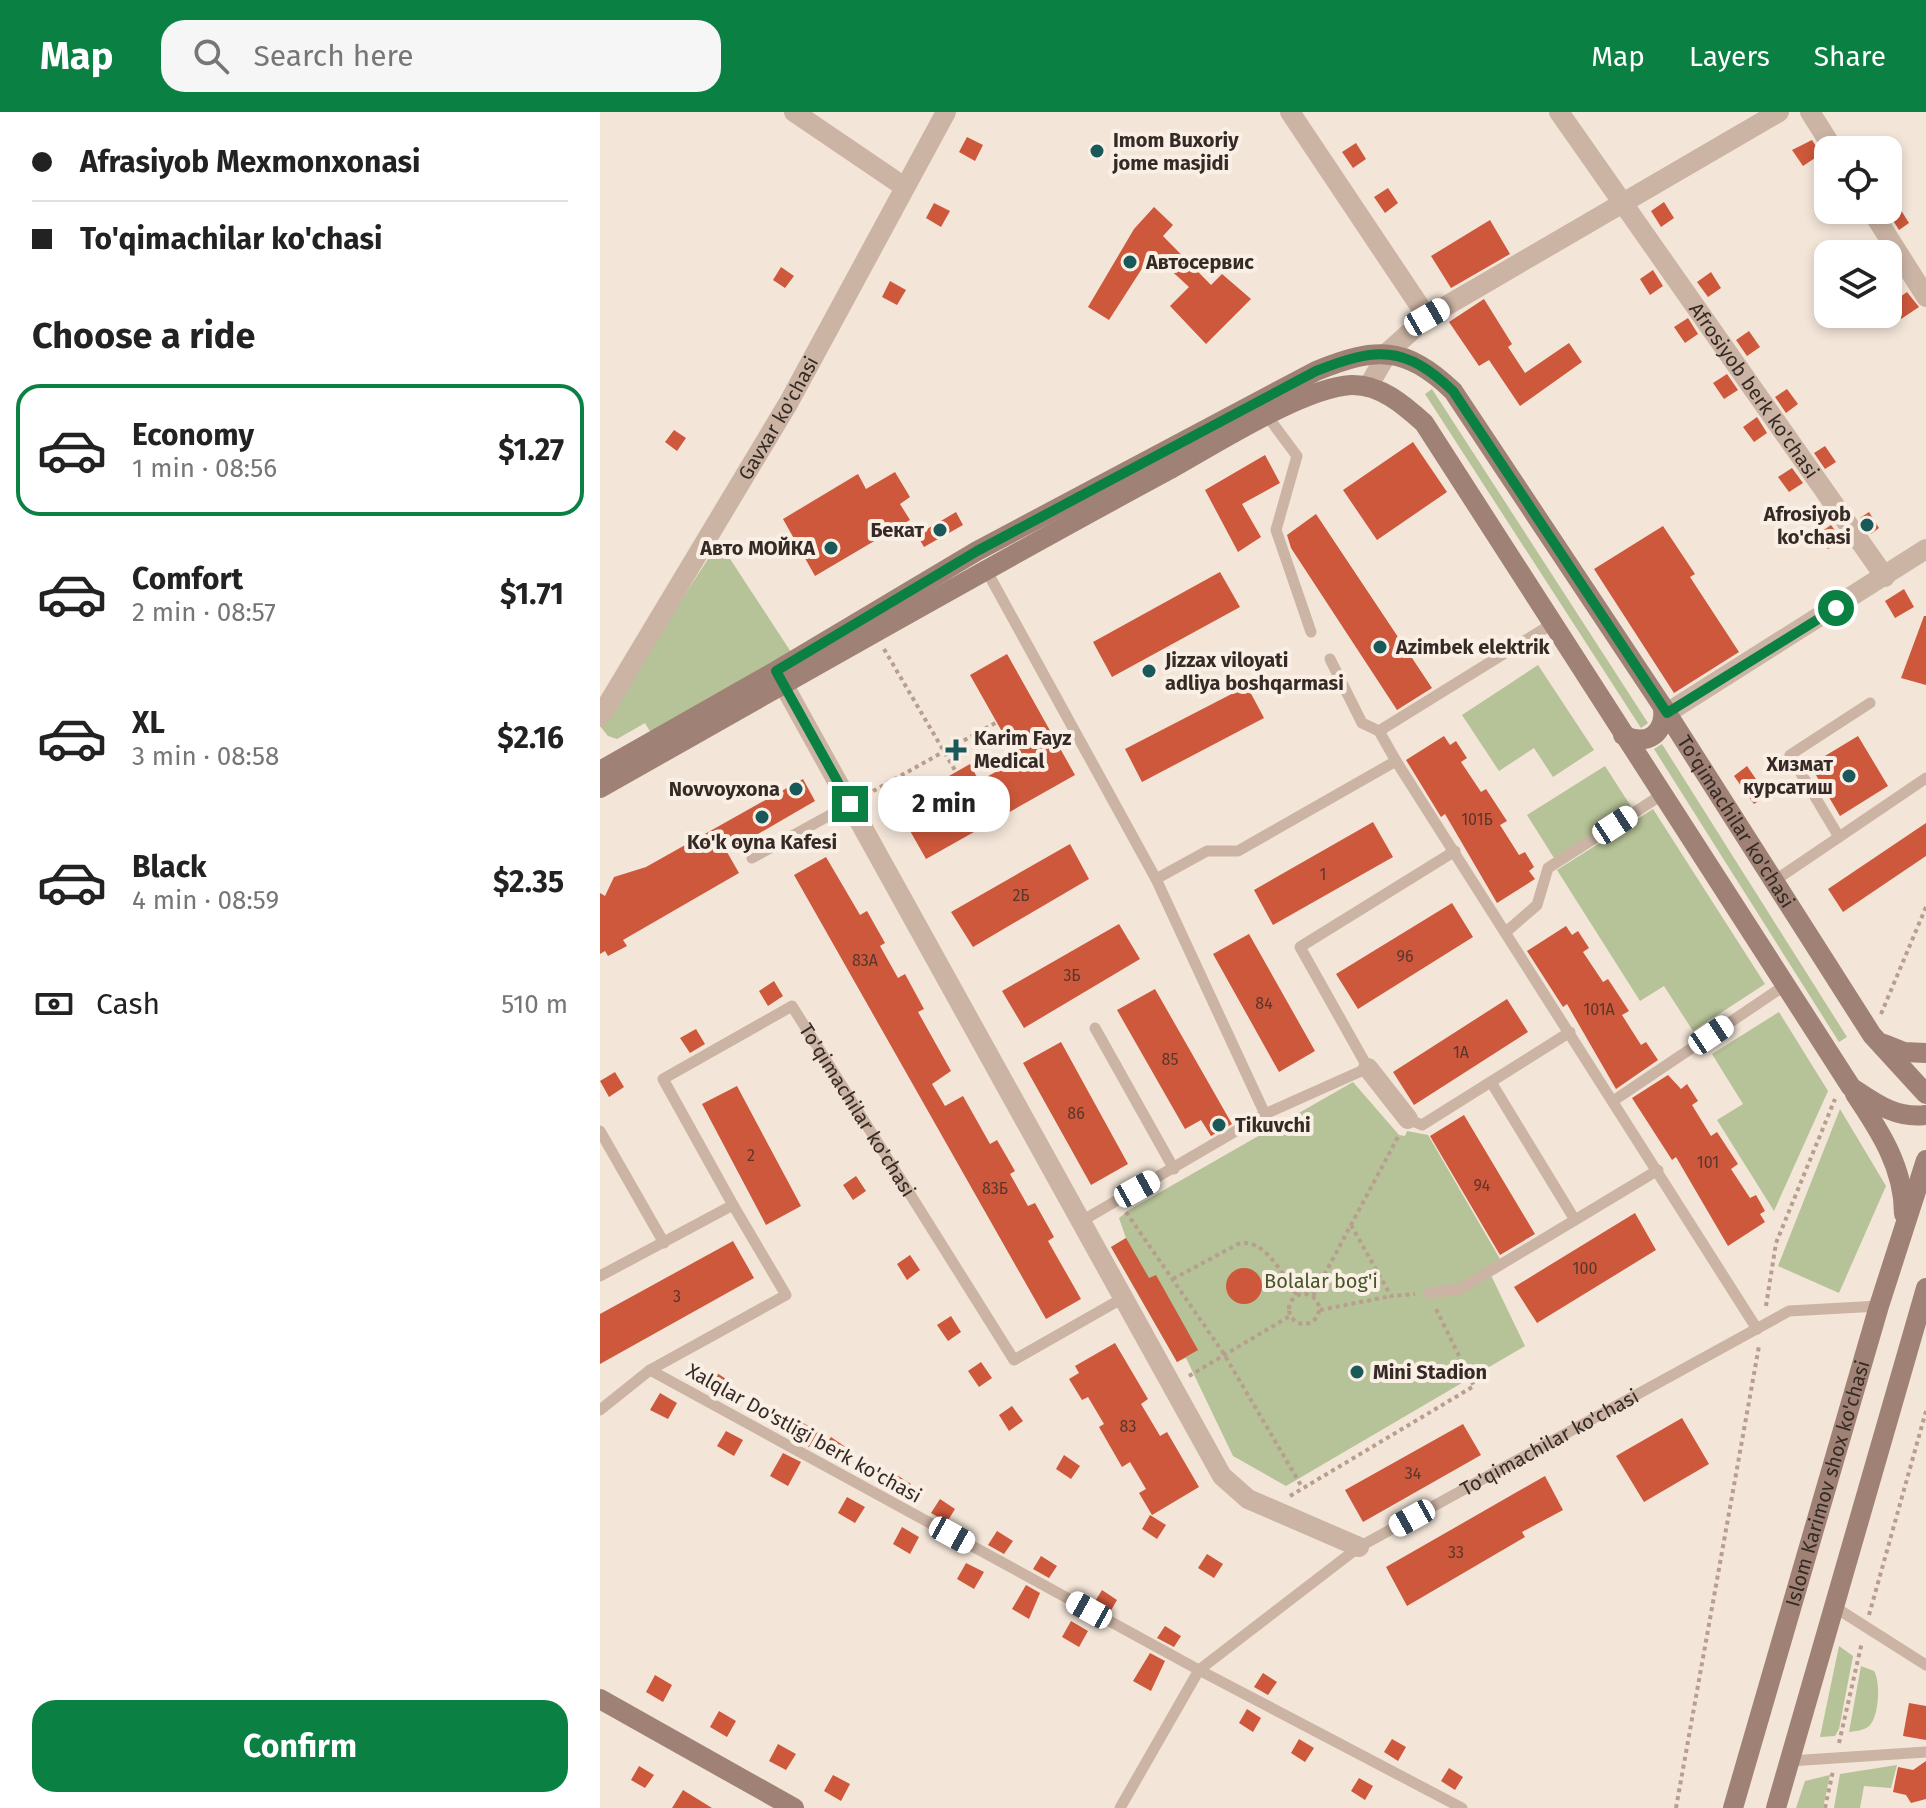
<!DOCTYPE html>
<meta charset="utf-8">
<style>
:root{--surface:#fff;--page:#f6f6f6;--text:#222;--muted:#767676;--line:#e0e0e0;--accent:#0b8043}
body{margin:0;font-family:"Fira Sans",sans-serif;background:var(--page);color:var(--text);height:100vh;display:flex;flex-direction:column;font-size:30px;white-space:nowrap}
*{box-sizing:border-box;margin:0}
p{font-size:26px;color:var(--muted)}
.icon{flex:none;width:44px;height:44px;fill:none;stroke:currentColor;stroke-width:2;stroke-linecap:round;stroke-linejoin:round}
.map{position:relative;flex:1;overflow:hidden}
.details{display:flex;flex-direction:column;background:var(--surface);width:600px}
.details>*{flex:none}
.banner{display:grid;align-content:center;height:176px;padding:0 32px;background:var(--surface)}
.buttons{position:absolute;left:1214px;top:24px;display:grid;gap:16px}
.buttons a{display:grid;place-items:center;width:88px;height:88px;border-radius:16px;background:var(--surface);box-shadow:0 4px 12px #0003;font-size:40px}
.end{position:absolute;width:36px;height:36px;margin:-18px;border:10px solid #0b8043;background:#fff;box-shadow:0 0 0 4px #fff}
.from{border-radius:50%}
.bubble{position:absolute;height:56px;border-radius:24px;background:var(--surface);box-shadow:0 4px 12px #0003;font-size:26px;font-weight:700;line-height:56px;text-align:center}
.car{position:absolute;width:24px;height:48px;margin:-24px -12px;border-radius:10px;box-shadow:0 0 6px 2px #0007;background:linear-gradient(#fff 24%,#345 0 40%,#fff 0 76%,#345 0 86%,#fff 0)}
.banner b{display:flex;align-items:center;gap:28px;height:76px;font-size:30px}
.banner b+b{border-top:2px solid var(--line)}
.banner i{width:20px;height:20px;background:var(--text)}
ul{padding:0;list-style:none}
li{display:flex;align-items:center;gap:24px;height:132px;margin:0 16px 12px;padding:0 16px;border:4px solid transparent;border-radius:24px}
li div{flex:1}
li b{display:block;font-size:30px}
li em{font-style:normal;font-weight:700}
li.on{border-color:var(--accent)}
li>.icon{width:72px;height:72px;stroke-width:1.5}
h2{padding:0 32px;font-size:36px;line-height:96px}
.pay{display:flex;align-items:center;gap:20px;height:88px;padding:0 32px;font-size:30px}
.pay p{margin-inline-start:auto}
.primary-button{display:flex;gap:16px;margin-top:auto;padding:16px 32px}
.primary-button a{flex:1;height:92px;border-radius:24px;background:var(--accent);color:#fff;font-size:32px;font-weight:700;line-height:92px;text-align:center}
header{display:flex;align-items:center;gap:48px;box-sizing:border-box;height:112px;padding:0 40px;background:var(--accent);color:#fff}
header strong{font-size:38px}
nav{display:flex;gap:44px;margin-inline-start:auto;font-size:28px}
.search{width:560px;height:72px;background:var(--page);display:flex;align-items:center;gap:20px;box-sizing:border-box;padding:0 28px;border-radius:24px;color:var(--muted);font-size:30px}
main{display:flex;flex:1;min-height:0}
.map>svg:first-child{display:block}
.green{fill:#b6c297}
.building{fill:#cd583b}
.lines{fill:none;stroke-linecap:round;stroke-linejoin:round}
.path{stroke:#b79e8e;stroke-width:4;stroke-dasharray:4 4;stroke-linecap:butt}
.lane{stroke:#cbb4a4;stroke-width:11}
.street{stroke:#cbb4a4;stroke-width:20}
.secondary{stroke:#9f8275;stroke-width:20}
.route{stroke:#0b8043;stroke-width:10}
.poi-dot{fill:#19595a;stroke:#faefe5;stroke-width:3}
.labels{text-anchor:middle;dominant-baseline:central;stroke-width:8;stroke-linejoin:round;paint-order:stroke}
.number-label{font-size:16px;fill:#5c362b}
.poi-label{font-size:20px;font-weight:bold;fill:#362a26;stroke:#faefe5;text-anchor:start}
.street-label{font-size:20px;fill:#362a26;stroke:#faefe5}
.park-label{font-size:20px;fill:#475628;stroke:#faefe5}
</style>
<header>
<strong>Map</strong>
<div class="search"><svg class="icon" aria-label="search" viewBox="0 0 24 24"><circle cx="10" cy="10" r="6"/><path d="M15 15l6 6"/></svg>Search here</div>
<nav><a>Map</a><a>Layers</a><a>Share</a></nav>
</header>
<main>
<section class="details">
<div class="banner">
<b><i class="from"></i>Afrasiyob Mexmonxonasi</b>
<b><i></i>To'qimachilar ko'chasi</b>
</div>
<h2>Choose a ride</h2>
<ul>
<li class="on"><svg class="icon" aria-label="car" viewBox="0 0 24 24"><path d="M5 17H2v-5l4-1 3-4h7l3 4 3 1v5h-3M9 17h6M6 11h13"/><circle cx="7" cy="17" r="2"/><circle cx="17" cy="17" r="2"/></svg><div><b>Economy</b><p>1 min · 08:56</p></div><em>$1.27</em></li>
<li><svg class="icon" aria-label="car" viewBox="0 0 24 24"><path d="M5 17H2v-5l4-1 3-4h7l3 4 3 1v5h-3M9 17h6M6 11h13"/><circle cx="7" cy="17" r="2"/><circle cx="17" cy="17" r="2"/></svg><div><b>Comfort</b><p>2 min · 08:57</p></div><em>$1.71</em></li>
<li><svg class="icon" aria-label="car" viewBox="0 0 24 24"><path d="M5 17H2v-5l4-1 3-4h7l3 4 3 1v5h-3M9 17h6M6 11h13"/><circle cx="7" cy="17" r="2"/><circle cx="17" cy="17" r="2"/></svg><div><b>XL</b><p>3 min · 08:58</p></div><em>$2.16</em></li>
<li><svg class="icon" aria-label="car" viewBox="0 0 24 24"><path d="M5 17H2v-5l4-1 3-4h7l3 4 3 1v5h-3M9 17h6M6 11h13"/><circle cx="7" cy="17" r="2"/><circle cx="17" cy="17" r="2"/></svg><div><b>Black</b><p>4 min · 08:59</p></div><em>$2.35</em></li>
</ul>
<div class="pay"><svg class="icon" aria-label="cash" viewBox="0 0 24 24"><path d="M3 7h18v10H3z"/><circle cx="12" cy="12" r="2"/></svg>Cash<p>510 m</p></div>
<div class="primary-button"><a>Confirm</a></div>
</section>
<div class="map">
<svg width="1326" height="1696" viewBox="0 0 1326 1696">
<rect width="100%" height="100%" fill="#f3e5d8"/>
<path class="green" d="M832 277 1048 611 1041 616 825 282Z
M119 430 191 540 51 621 45 611 17 627 8 624 0 614Z
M938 553 994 638 953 665 934 636 899 659 862 603Z
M1062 632 1247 925 1239 930 1054 637Z
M1005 654 1032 696 954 746 927 703Z
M1053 697 1165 872 1093 919 1064 874 1040 889 957 758Z
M1179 900 1228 979 1174 1099 1117 1008 1143 992 1112 942Z
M753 970 799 1023 805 1024 807 1019 828 1023 900 1147 887 1155 925 1234 686 1374 633 1344 586 1246 577 1250 511 1135 526 1126 519 1106 529 1098Z
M1240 997 1286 1074 1239 1181 1178 1154Z
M1239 1534 1253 1544 1239 1617 1235 1624 1220 1625Z
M1261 1554 1274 1559C1281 1570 1279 1607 1268 1615 1262 1619 1255 1619 1249 1620Z
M1297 1653 1291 1676 1264 1674 1260 1696H1234L1240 1662Z
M1230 1663 1223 1696H1196L1205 1669Z"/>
<path class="building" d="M367 25 383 33 375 49 359 40Z
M1212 28 1221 42 1203 54 1192 38Z
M756 31 766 47 753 56 742 40Z
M788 76 798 91 785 101 774 85Z
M1064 90 1074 106 1061 115 1051 99Z
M334 91 350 99 341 115 326 106Z
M554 95 573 113 563 124 611 173 622 162 651 187 606 232 570 194 589 175 552 141 509 208 488 195 534 117Z
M1299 95 1309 111 1299 118 1289 102Z
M890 108 910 142 851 176 831 144Z
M181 155 194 164 185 176 173 168Z
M1053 158 1063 174 1050 183 1040 167Z
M1111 160 1121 176 1108 185 1097 170Z
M290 169 306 178 297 193 282 185Z
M1307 180 1319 195 1301 207 1290 192Z
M884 187 912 232 908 235 925 261 969 231 982 250 920 294 889 248 879 254 849 210Z
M1088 206 1098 222 1085 231 1074 215Z
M1149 219 1160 235 1147 244 1136 228Z
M1127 262 1138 278 1124 287 1113 271Z
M1187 277 1198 292 1186 301 1175 285Z
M1157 305 1167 321 1154 330 1143 315Z
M74 318 86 326 77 339 65 330Z
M813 330 847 380 777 428 743 378Z
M1225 334 1236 350 1225 357 1214 341Z
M665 343 680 371 642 392 661 425 638 440 605 378Z
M1192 356 1203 371 1189 380 1178 365Z
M295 360 310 385 300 392 310 408 215 464 183 407 258 362 266 377Z
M356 400 363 413 324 435 317 423Z
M1269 400 1279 416 1271 422 1260 406Z
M716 402 832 576 797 598 691 436 687 423Z
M1231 413 1242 428 1228 437 1218 422Z
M1063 414 1095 462 1090 465 1139 540 1074 581 994 457Z
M620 460 640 495 512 565 493 530Z
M1304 477 1314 495 1295 506 1285 489Z
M1324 504H1326V573L1301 566Z
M407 542 475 663 326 747 305 710 351 684 342 668 370 652 379 669 418 648 370 563Z
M647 574 664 606 542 670 525 637Z
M844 624 850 633 856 629 867 646 861 650 881 680 886 677 907 709 900 713 919 743 925 740 934 755 929 759 935 767 897 791 845 702 841 705 806 648Z
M1258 624 1288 674 1240 704 1210 653Z
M1147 654 1167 683 1154 692 1134 664Z
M203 667 215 689 127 740 139 761 23 828 27 834 8 844 5 839 0 842V781L5 784 14 765 46 755Z
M773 710 793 745 673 813 654 778Z
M1326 711V744L1243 800 1228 777Z
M470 732 489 767 373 835 351 800Z
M226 745 260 803 267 799 285 831 280 834 298 866 305 862 324 897 318 900 351 959 332 972 345 994 363 984 390 1032 397 1028 415 1059 410 1062 428 1094 435 1091 454 1125 448 1129 481 1187 446 1207 194 763Z
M852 791 873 825 758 897 736 862Z
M519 812 540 847 424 916 402 879Z
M966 814 972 823 978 819 989 836 983 840 1003 870 1008 867 1029 899 1022 903 1041 933 1046 930 1058 948 1016 977 967 892 963 895 927 839Z
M649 822 715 939 679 960 613 842Z
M174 869 183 884 168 894 159 879Z
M555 877 632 1012 611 1024 601 1008 585 1017 517 898Z
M907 887 928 920 814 993 793 960Z
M96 917 105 932 90 941 80 926Z
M461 930 528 1052 491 1073 423 951Z
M15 960 24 975 9 985 0 969Z
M1068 963 1081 977 1087 972 1098 989 1092 993 1111 1024 1117 1020 1138 1052 1131 1057 1150 1086 1156 1083 1165 1099 1160 1102 1165 1110 1128 1134 1076 1045 1072 1048 1032 986Z
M137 974 201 1094 166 1113 102 992Z
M864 1003 935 1122 900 1143 830 1024Z
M256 1064 266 1079 253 1088 243 1073Z
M1035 1101 1056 1138 937 1211 914 1175Z
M526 1126 549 1166 556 1163 598 1238 577 1250 511 1135Z
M133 1129 154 1166 0 1252V1202Z
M310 1143 320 1158 307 1168 297 1152Z
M626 1174a18 18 0 1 1 36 0a18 18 0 1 1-36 0Z
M351 1204 361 1220 348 1229 337 1213Z
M515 1231 548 1287 541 1292 560 1324 567 1320 599 1375 552 1403 539 1381 546 1377 530 1350 522 1355 499 1315 504 1312 488 1285 482 1288 469 1267 479 1261 475 1254Z
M381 1250 392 1266 379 1275 368 1259Z
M114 1259 129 1269 120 1284 105 1273Z
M60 1281 77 1291 68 1307 50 1298Z
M412 1294 423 1309 409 1319 399 1303Z
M192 1304 218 1320 209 1335 183 1318Z
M1082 1306 1109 1352 1044 1390 1016 1344Z
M863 1312 881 1343 763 1410 745 1378Z
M126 1319 143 1328 134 1344 117 1334Z
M231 1325 247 1336 238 1350 222 1339Z
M183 1341 201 1350 188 1374 170 1364Z
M464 1343 480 1354 471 1367 456 1357Z
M295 1362 311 1372 302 1386 286 1376Z
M945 1364 963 1398 922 1420 925 1425 807 1494 786 1455Z
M247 1385 265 1395 255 1411 238 1401Z
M340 1387 355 1397 347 1410 331 1401Z
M550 1403 566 1413 557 1427 542 1417Z
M302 1415 319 1425 310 1442 293 1432Z
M397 1419 413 1429 404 1442 388 1433Z
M607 1442 623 1452 614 1466 598 1456Z
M441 1444 457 1454 449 1466 433 1457Z
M366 1451 384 1460 374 1477 357 1467Z
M426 1473 440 1481 429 1507 412 1497Z
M502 1478 517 1488 510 1500 494 1491Z
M471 1509 488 1519 479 1535 462 1525Z
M565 1514 581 1524 574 1535 557 1526Z
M550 1541 565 1549 551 1579 533 1569Z
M663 1561 677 1570 668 1583 654 1575Z
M55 1563 72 1573 63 1590 46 1580Z
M1309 1591 1326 1594V1628L1303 1624Z
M647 1597 661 1606 653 1620 639 1611Z
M119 1599 136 1609 127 1625 110 1615Z
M699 1627 714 1636 705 1650 691 1641Z
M792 1627 806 1635 798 1649 784 1640Z
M178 1632 196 1642 186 1658 169 1649Z
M1326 1649V1687L1311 1691 1306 1683 1293 1680 1298 1655 1313 1658Z
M39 1654 54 1663 45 1676 31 1668Z
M849 1656 863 1665 855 1678 841 1669Z
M233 1663 250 1672 241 1689 224 1679Z
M759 1666 773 1674 765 1688 751 1679Z
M83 1678 112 1696H72Z"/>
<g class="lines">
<path class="path" d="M284 537 356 660
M266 683 397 610
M1281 902 1326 795
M526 1100 624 1242 702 1375
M751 1113 791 1184 815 1182
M573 1167 638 1132C664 1124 684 1165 697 1183
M689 1197a15 15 0 1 1 30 0a15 15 0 1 1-30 0Z
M713 1184 799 1023
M1166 1194 1176 1131 1235 987
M720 1198 791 1184
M589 1264 690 1204
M690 1384 874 1274 835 1195
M1269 1503 1326 1299
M1239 1631 1262 1530
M1076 1696 1159 1234
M1225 1696 1233 1659"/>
<g class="lane">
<path d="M668 305 697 344 676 418 711 520"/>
<path d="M384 454 556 767 607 739H638L796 649 1157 1217"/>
<path d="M730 547 762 611 779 619"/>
<path d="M796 649 779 619 952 512"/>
<path d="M1239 725 1190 643 1270 591"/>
<path d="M152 746 250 692"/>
<path d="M556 767 665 1002 768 956 700 835 855 739"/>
<path d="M1174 769 1326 666"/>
<path d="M906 820 937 793 948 756 1060 684"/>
<path d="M495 916 574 1057"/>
<path d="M1013 989 1184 874"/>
<path d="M808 1007 822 1013 970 920"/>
<path d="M0 1019 64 1131"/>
<path d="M975 1108 1058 1058"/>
<path d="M480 1110 665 1002"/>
<path id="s1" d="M0 1164 133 1093 63 967 192 894 414 1248 523 1186"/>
<path d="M829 1181 860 1177 975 1108 891 970"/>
<path d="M50 1258 186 1183 133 1093"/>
<path d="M0 1298 50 1258 599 1558 862 1696"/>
<path d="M1233 1494 1326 1553"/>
<path d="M1190 1649 1326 1640"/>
<path id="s2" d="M520 1696 599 1558 759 1435 1189 1199 1279 1194"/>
</g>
<g class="street">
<path d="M194 0 303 74"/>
<path d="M690 0 827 205"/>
<path id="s3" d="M959 0 1285 465"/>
<path d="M1210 0 1234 38"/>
<path d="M1271 98 1326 185"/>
<path d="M768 275 788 240 827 205 1179 0"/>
<path d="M176 559 622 1364 648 1387 759 1435"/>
<path d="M1067 601 1326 437"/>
<path id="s4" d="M0 605 189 290 346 0"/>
<path d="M768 956 808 1007"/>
</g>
<g class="secondary">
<path d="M1023 623C1047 635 1066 622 1063 595"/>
<path id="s5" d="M0 659 176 559 377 439 716 259C775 235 805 233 853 279L1063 595 1272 923 1326 982"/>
<path d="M0 676C188 570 375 462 565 360 611 335 701 276 751 273 780 272 804 293 824 311L1251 975C1275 991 1296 1007 1326 1003"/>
<path d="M1284 932 1304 940 1326 941"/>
<path d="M1255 982C1280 1019 1304 1056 1304 1102"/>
<path d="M0 1587 194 1696"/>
<path id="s6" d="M1133 1696 1279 1194 1326 1048"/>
<path d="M1176 1696 1326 1176"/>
</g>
</g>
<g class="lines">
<path class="route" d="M250 692 176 559 377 439 716 259C776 235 805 233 853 279L1067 601 1236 496"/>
</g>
<g class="poi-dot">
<circle cx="497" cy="39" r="8"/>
<circle cx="530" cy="150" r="8"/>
<circle cx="1267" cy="413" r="8"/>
<circle cx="340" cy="418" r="8"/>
<circle cx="231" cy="436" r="8"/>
<circle cx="780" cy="535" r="8"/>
<circle cx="549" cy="559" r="8"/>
<path d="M352 626h8v8h8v8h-8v8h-8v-8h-8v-8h8z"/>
<circle cx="1249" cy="664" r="8"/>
<circle cx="196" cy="677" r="8"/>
<circle cx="162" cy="705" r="8"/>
<circle cx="619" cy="1013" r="8"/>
<circle cx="757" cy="1260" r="8"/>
</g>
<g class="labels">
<g class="number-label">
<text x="877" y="707">101Б</text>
<text x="723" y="762">1</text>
<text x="421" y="783">2Б</text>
<text x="805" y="844">96</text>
<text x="265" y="848">83А</text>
<text x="472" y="863">3Б</text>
<text x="664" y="891">84</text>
<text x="999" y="897">101А</text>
<text x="861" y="940">1A</text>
<text x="570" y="947">85</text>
<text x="476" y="1001">86</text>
<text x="151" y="1043">2</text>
<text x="1108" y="1050">101</text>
<text x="882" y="1073">94</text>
<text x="395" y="1076">83Б</text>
<text x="985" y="1156">100</text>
<text x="77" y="1184">3</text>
<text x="528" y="1314">83</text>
<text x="813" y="1361">34</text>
<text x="856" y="1440">33</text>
</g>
<g class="poi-label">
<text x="513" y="28">Imom Buxoriy<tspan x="513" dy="23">jome masjidi</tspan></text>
<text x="546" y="150">Автосервис</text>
<text x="1251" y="402" text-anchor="end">Afrosiyob<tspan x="1251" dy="23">ko'chasi</tspan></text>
<text x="324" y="418" text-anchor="end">Бекат</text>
<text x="215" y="436" text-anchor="end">Авто МОЙКА</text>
<text x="796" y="535">Azimbek elektrik</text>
<text x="565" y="548">Jizzax viloyati<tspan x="565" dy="23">adliya boshqarmasi</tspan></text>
<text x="374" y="626">Karim Fayz<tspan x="374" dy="23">Medical</tspan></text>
<text x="1233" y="652" text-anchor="end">Хизмат<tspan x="1233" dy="23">курсатиш</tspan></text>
<text x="180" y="677" text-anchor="end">Novvoyxona</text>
<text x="162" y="730" text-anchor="middle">Ko'k oyna Kafesi</text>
<text x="635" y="1013">Tikuvchi</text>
<text x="773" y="1260">Mini Stadion</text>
</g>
<g class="street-label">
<text stroke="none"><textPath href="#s3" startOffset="340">Afrosiyob berk ko'chasi</textPath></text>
<text stroke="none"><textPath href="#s4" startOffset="348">Gavxar ko'chasi</textPath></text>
<text stroke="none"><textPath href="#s5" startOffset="1486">To'qimachilar ko'chasi</textPath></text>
<text stroke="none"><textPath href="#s1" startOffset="566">To'qimachilar ko'chasi</textPath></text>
<text transform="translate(204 1321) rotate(29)">Xalqlar Do'stligi berk ko'chasi</text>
<text stroke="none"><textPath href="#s2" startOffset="578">To'qimachilar ko'chasi</textPath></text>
<text stroke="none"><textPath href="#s6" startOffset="338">Islom Karimov shox ko'chasi</textPath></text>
</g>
<g class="park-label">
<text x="721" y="1169">Bolalar bog'i</text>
</g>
</g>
</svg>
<div class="buttons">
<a><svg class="icon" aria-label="locate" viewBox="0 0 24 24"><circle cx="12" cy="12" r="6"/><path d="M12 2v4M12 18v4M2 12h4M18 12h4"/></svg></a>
<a><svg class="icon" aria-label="layers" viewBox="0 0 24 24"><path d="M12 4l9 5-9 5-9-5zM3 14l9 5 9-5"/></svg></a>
</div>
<i class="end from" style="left:1236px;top:496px"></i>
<i class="end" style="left:250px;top:692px"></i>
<div class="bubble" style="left:278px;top:664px;width:132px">2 min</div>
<i class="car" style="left:827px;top:205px;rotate:60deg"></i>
<i class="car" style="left:1015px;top:713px;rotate:57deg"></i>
<i class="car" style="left:1111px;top:923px;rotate:56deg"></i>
<i class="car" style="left:537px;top:1077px;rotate:61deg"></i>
<i class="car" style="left:812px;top:1406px;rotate:241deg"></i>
<i class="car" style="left:352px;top:1423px;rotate:119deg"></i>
<i class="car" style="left:489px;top:1498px;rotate:299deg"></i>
</div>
</main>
